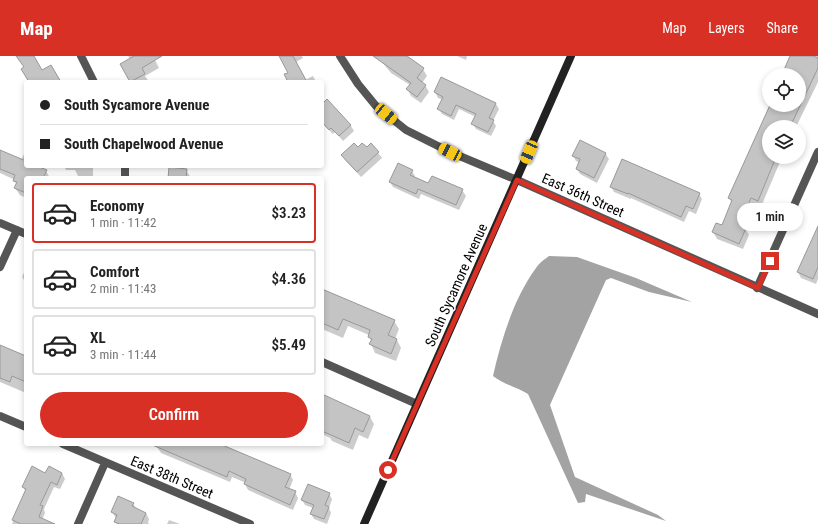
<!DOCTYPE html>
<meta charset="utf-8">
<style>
:root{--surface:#fff;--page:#f2f2f2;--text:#222;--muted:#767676;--line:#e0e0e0;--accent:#d93025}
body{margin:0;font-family:"Roboto Condensed",sans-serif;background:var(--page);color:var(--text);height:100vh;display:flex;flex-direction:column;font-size:15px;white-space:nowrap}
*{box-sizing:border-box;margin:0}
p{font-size:13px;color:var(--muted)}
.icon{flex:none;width:22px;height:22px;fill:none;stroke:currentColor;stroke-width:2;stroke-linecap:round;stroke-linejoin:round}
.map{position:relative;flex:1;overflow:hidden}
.side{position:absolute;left:24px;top:120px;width:300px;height:270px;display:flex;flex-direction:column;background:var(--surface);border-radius:4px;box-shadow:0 2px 6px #0003}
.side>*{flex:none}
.guide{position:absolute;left:24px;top:24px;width:300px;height:88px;border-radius:4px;box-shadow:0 2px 6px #0003;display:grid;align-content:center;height:88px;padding:0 16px;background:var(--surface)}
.controls{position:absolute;left:762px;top:12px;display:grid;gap:8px}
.controls a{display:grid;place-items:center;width:44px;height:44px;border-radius:50%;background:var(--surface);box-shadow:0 2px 6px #0003;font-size:20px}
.end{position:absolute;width:18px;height:18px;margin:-9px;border:5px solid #d93025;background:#fff;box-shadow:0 0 0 2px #fff}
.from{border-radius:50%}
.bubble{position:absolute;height:28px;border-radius:14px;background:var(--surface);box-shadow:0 2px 6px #0003;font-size:13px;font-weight:600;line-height:28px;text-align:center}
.car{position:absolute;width:12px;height:24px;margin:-12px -6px;border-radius:5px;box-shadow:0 0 3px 1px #0007;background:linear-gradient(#f5c518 24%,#345 0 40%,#f5c518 0 76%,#345 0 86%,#f5c518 0)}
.guide b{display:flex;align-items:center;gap:14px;height:38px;font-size:15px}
.guide b+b{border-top:1px solid var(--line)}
.guide i{width:10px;height:10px;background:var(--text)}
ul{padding:7px 0 0;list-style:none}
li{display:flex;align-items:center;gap:12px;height:60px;margin:0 8px 6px;padding:0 8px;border:2px solid var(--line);border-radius:4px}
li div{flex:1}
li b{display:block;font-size:15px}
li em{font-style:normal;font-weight:600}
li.selected{border-color:var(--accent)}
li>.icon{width:36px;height:36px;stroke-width:1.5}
.cta{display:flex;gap:8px;margin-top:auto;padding:8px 16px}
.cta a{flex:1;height:46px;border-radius:24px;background:var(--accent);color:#fff;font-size:16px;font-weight:600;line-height:46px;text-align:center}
header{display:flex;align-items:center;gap:24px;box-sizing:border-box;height:56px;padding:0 20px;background:var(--accent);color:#fff}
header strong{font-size:19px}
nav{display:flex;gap:22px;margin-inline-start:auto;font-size:14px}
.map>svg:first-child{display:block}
.water{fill:#a3a3a3}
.shadow{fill:#0003}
.building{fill:#c4c4c4;stroke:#999}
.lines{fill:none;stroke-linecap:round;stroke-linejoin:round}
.minor{stroke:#555;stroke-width:8}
.secondary{stroke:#222;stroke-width:8}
.route{stroke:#d93025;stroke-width:5}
.labels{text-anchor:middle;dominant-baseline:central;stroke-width:3;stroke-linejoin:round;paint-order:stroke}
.street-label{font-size:14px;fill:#000;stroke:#fff}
</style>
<header>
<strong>Map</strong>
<nav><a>Map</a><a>Layers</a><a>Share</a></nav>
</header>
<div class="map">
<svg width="818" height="468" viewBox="0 0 818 468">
<rect width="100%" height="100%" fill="#fff"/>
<path class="water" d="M549 200 577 201 636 222 692 246 649 236 611 222 606 224 550 349 575 421 658 459 666 465 586 438 585 446 578 447 528 338C516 331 503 328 493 320 501 284 514 242 536 212 539 207 545 203 549 200Z"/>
<path class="shadow" d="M128 0H153L159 12 145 20 149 26H131L121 8 130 3Z
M280 0H302L303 2 296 6 305 24 313 20 316 26H289V17Z
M377 0H399L407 2 423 13 427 20 422 27 425 29 429 36 421 47 411 40 408 34 410 29 391 17Z
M457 0H467L466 4Z
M791 0H818V26L796 71H769V101H782L761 151 755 148 745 172 749 179 743 193 717 183 713 176 722 171 732 147 729 142 770 49H799V19H783Z
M441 22 496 48 499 53 493 65 496 70 491 80 476 73 473 68 476 61 459 53 454 64 442 58 439 53 443 44 438 42 435 36Z
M327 44 351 70 354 75 343 85 335 76 333 78 322 67V49Z
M371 88 382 102 361 121 345 104 342 99 358 92H366Z
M0 95 21 104 24 98 26 99V110H37L46 115 50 122H26V142L20 139 15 132 17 129 13 123 0 117Z
M605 97 609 103 597 127 580 118 577 113 580 107 576 105 573 100Z
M64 110H93V122H79L75 114H66Z
M158 110H173L159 112Z
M186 114 191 122H169Z
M412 115 415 120 414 122 429 129 462 134 466 140 459 154 421 138 419 143 393 131 390 126Z
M611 131 699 138 702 143 696 158 689 155 684 166 631 142V143L614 136Z
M818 172V223L816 228 801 222 798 216Z
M26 212V227L22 221Z
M322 231 324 235 394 265 399 273 395 283 397 284 401 292 396 305 375 297 371 288 372 286 369 281V279L348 270 343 282 322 273Z
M0 290 26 301V337L0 326Z
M322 340 370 361 374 368 368 383 359 379 353 394 332 385 330 382 322 378Z
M157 388H218L290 418 293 424 289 434 295 436 298 442 293 454 248 434 245 428 246 427 232 421 230 426 161 397 157 391 158 388Z
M62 417 65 423 60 433 54 431 44 453 45 457 42 464 44 468H12L26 436 23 431 46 418Z
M329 438 332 443 329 452 331 457 327 468 314 463 311 458 313 452 305 449 302 444Z
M133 447 136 453 146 457 149 463 148 467 150 468H117L115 466 116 462 112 456Z
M169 464 180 468H167Z"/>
<path class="building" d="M16 0H34L42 14 51 9 61 26H29L21 13 24 11Z
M134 0H162L142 12 145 18 130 26 120 8Z
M279 0H293L307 26H288L284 18 288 17Z
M373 0H407L424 12 417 22 426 29 417 41 406 33 411 27Z
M790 0H813L818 2V12L790 71H769V101H776L758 145 751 142 740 169 746 172 739 188 712 176 716 167 722 169 732 144 728 142 770 49H799V19H790L783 16Z
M441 21 496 47 489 62 494 64 488 76 471 68 476 58 456 49 451 60 437 53 443 41 434 36Z
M327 43 351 69 339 80 331 72 329 74 322 66V48Z
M580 84 606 97 594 122 576 113 580 103 572 100Z
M354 87 358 91 362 87 367 91 371 87 379 96 357 116 341 99Z
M0 94 26 105V110H37L47 114 43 122H26V137L14 132 17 126 13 125 15 119 0 113Z
M622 103 700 137 693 153 686 150 681 161 628 137V138L610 131Z
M398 107 413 114 410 119 428 127 432 120 463 133 456 149 418 133 416 138 389 126Z
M169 111 187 113 186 122H168Z
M818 170V211L813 223 797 216Z
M322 233 395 264 388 279 397 283 391 298 369 288 372 283 368 281 370 274 343 263 338 274 322 267Z
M0 289 26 300V326L12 320 10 326 0 322Z
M322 338 370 360 363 376 355 372 349 387 322 375Z
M150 388H220L291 418 285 431 296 435 290 449 244 428 246 423 229 415 227 421Z
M32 410 45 417 49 410 62 417 57 429 51 426 40 449 43 450 39 461 55 468H21L12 464 26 433 22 431Z
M308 428 330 437 325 449 329 451 324 463 310 458 314 449 301 444Z
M118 440 134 447 132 450 146 457 141 468H120L114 466 117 459 111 456Z"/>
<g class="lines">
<path class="minor" d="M81 0 94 26
M340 0 358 28 376 50 406 74 450 96 517 124 818 258
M125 122V110
M0 167 26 178
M0 211 17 174
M757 232 818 96
M322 306 417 348
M0 360 26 371
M63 388 250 468
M78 468 105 407"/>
<path class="secondary" d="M364 468 571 0"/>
</g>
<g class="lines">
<path class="route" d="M388 414 517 124 758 232 770 205"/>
</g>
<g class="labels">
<g class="street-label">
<text transform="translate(583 139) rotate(24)">East 36th Street</text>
<text transform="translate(456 229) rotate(-66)">South Sycamore Avenue</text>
<text transform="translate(172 421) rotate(23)">East 38th Street</text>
</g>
</g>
</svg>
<div class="controls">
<a><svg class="icon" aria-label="locate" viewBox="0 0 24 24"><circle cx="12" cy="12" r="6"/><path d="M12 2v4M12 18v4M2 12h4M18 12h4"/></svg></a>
<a><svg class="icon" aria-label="layers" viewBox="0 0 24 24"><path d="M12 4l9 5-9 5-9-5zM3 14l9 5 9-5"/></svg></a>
</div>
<i class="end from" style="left:388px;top:414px"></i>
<i class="end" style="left:770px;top:205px"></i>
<div class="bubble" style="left:737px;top:147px;width:66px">1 min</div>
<i class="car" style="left:386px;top:58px;rotate:129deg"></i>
<i class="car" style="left:450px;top:96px;rotate:297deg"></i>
<i class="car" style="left:529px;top:96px;rotate:203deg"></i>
<div class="guide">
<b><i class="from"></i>South Sycamore Avenue</b>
<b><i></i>South Chapelwood Avenue</b>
</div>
<section class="side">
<ul>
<li class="selected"><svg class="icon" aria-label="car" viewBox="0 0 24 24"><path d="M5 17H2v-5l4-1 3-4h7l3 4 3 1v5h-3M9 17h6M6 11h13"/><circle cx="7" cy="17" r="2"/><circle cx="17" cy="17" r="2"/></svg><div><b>Economy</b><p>1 min · 11:42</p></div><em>$3.23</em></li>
<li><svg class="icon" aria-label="car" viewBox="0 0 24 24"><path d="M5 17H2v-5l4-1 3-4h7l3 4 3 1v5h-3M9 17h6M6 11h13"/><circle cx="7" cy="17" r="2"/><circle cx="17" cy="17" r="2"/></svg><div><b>Comfort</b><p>2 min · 11:43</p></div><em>$4.36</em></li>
<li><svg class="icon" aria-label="car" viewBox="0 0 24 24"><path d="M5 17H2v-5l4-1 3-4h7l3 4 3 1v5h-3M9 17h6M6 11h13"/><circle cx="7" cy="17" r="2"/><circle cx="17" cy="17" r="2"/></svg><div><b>XL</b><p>3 min · 11:44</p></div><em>$5.49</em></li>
</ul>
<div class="cta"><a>Confirm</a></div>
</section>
</div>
